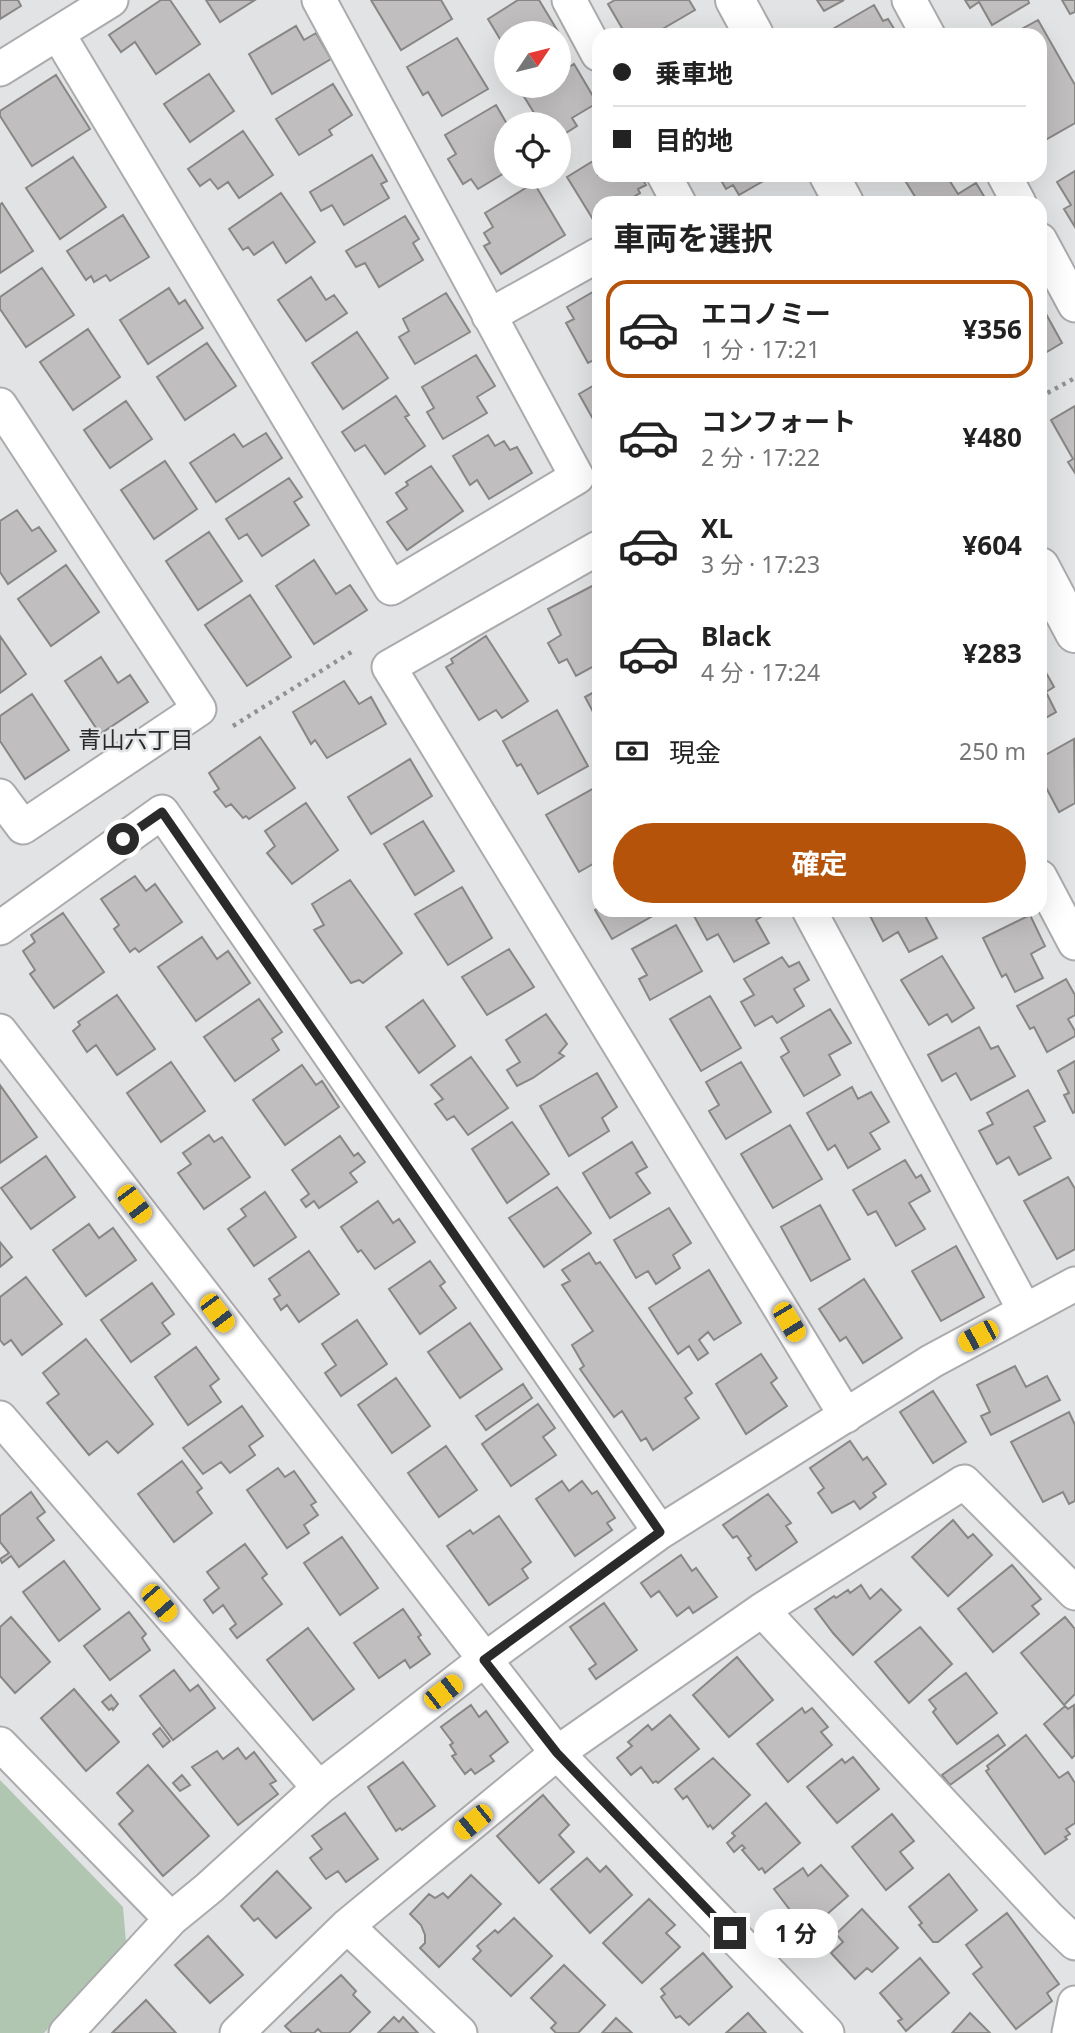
<!DOCTYPE html>
<html lang="ja">
<meta charset="utf-8">
<style>
:root{--surface:#fff;--page:#f6f6f6;--text:#222;--muted:#767676;--line:#e0e0e0;--accent:#b45309}
body{margin:0;font-family:"Noto Sans","Noto Sans JP",sans-serif;background:var(--page);color:var(--text);height:100vh;display:flex;flex-direction:column;font-size:26px;white-space:nowrap}
*{box-sizing:border-box;margin:0}
p{font-size:23px;color:var(--muted)}
.icon{flex:none;width:38px;height:38px;fill:none;stroke:currentColor;stroke-width:2;stroke-linecap:round;stroke-linejoin:round}
.map{position:relative;flex:1;overflow:hidden}
.sheet{position:absolute;left:592px;top:196px;width:455px;height:721px;display:flex;flex-direction:column;background:var(--surface);border-radius:21px;box-shadow:0 7px 28px #0002}
.sheet>*{flex:none}
.hud{position:absolute;left:592px;top:28px;width:455px;height:154px;border-radius:21px;box-shadow:0 7px 28px #0002;display:grid;align-content:center;height:154px;padding:0 21px;background:var(--surface)}
.needle{width:46px;rotate:55deg}
.fabs{position:absolute;left:494px;top:21px;display:grid;gap:14px}
.fabs a{display:grid;place-items:center;width:77px;height:77px;border-radius:50%;background:var(--surface);box-shadow:0 7px 28px #0002;font-size:35px}
.end{position:absolute;width:32px;height:32px;margin:-16px;border:9px solid #2a2a2b;background:#fff;box-shadow:0 0 0 4px #fff}
.from{border-radius:50%}
.bubble{position:absolute;height:49px;border-radius:24px;background:var(--surface);box-shadow:0 7px 28px #0002;font-size:23px;font-weight:700;line-height:49px;text-align:center}
.car{position:absolute;width:21px;height:42px;margin:-21px -10px;border-radius:9px;box-shadow:0 0 5px 2px #0007;background:linear-gradient(#f5c518 24%,#345 0 40%,#f5c518 0 76%,#345 0 86%,#f5c518 0)}
.hud b{display:flex;align-items:center;gap:24px;height:66px;font-size:26px}
.hud b+b{border-top:2px solid var(--line)}
.hud i{width:18px;height:18px;background:var(--text)}
ul{padding:0;list-style:none}
li{display:flex;align-items:center;gap:21px;height:98px;margin:0 14px 10px;padding:0 7px;border:4px solid transparent;border-radius:21px}
li div{flex:1}
li b{display:block;font-size:26px}
li em{font-style:normal;font-weight:700}
li.current{border-color:var(--accent)}
li>.icon{width:63px;height:63px;stroke-width:1.5}
h2{padding:0 21px;font-size:32px;line-height:84px}
.pay{display:flex;align-items:center;gap:18px;height:77px;padding:0 21px;font-size:26px}
.pay p{margin-inline-start:auto}
.action{display:flex;gap:14px;margin-top:auto;padding:14px 21px}
.action a{flex:1;height:80px;border-radius:42px;background:var(--accent);color:#fff;font-size:28px;font-weight:700;line-height:80px;text-align:center}
.map>svg:first-child{display:block}
.green{fill:#b0c6b1}
.building{fill:#c0bebe;stroke:#888786;stroke-width:2}
.lines{fill:none;stroke-linecap:round;stroke-linejoin:round}
.minor-casing{stroke:#ababad;stroke-width:37}
.tertiary-casing{stroke:#ababad;stroke-width:42}
.path{stroke:#919293;stroke-width:4.5;stroke-dasharray:3.5 5;stroke-linecap:butt}
.minor{stroke:#fff;stroke-width:33}
.tertiary{stroke:#fff;stroke-width:38}
.route{stroke:#2a2a2b;stroke-width:9}
.labels{text-anchor:middle;dominant-baseline:central;stroke-width:5;stroke-linejoin:round;paint-order:stroke}
.neighbourhood-label{font-size:23px;fill:#2a2a2b;stroke:#e2e3e4}
</style>
<div class="map">
<svg width="1075" height="2033" viewBox="0 0 1075 2033">
<rect width="100%" height="100%" fill="#e2e3e4"/>
<path class="green" d="M0 1780 123 1907 126 1942 44 2033H0Z"/>
<path class="building" d="M0 0H18L21 6 0 19Z
M161 0H170L200 44 156 74 135 42 121 52 109 35Z
M206 0H255L220 22Z
M371 0H441L452 19 401 50Z
M518 0H539L562 38 558 40V33H506V49L488 19Z
M615 0H689L695 10 652 35H648L645 29 636 35H626L608 4Z
M817 0H844L824 11Z
M965 0H1028L1029 3 992 25 979 2 970 8Z
M1062 0H1075V12L1070 14Z
M874 5 883 21 888 19 898 35H834L831 30Z
M1038 20 1075 85V123L1040 143V35H1011Z
M296 26 304 40 316 33 331 59 272 94 249 54Z
M457 38 488 89 442 116 428 92 423 95 407 67Z
M574 64 597 103 572 118 577 126 558 138V124H541L523 95 538 86H558V74Z
M209 74 234 111 190 142 164 104Z
M56 75 90 129 32 166 0 116V111Z
M333 84 352 115 329 130 332 135 299 155 276 119Z
M496 105 507 124 506 172 478 189 471 179 463 184 448 159 456 154 445 135Z
M243 131 273 175 239 198 228 182 218 189 210 179 200 186 188 169Z
M372 155 387 181 381 184 389 198 344 225 332 205 321 211 310 192Z
M73 157 106 207 60 239 26 188Z
M598 158V175H640L646 185 638 189 640 193 623 203H598V218L594 221 567 177Z
M1075 171V227L1064 209 1071 205 1057 182Z
M718 175H774L739 195 733 185 726 189Z
M918 175H946L958 194 976 183 988 203H919L906 182Z
M534 183 565 235 501 274 484 246 490 243 484 233 493 227 485 213Z
M281 193 315 242 286 263 273 242 254 255 248 247 243 250 229 229Z
M2 203 33 251 0 273V205Z
M123 215 149 257 110 281 106 275 94 282 91 276 86 280 67 251Z
M405 216 419 239 413 243 423 260 379 287 365 263 356 267 346 251Z
M42 268 74 315 26 347 0 309V297Z
M311 277 326 300 334 295 347 313 306 341 278 300Z
M169 288 179 304 185 300 203 328 148 364 120 320Z
M598 289V358L588 363 566 323 574 319 567 307Z
M446 293 470 332 415 364 399 337 409 331 403 319Z
M1040 303 1062 343 1040 356Z
M88 329 120 377 73 410 40 362Z
M357 332 388 378 343 409 312 363Z
M207 343 236 386 185 420 157 377Z
M476 355 495 386 477 397 487 413 443 439 427 412 434 408 422 387Z
M598 383V428L579 394Z
M396 396 409 415 405 417 425 446 385 474 365 445 355 451 342 432Z
M126 401 152 439 110 468 84 430Z
M1075 406V473L1068 462 1073 459 1051 420Z
M266 433 282 458 216 502 190 463 234 434 243 447Z
M488 435 495 446 504 441 510 450 517 447 532 473 489 499 477 480 470 485 453 456Z
M165 461 197 509 154 539 121 490Z
M431 466 463 511 407 550 387 522 407 509 396 493 408 485 406 482Z
M289 478 302 497 294 502 309 525 262 556 247 534 239 539 226 519Z
M17 510 32 531 39 527 56 551 8 584 0 572V521Z
M209 532 242 581 198 610 166 561Z
M314 560 336 594 350 585 367 610 314 644 276 586Z
M66 565 99 612 51 646 18 599Z
M596 584 598 590V664L576 676 567 659 559 663 548 643 561 635 548 609Z
M250 595 291 657 247 686 205 625Z
M0 636 26 674 0 693Z
M486 636 528 701 502 718 496 710 479 720 446 667 453 663 451 659Z
M101 657 118 683 130 675 148 702 100 734 65 681Z
M1044 669 1054 687 1046 692 1056 712 1040 721V672Z
M344 681 359 704 371 697 386 724 327 758 315 740 311 744 293 712Z
M598 690V721L585 697Z
M32 694 69 750 25 779 0 741V716Z
M557 710 588 766 538 794 521 764 517 766 503 741Z
M260 737 295 788 249 819 246 816 243 818 231 804 226 807 214 792 219 789 209 773Z
M1074 739 1075 803 1059 812 1040 776V758Z
M410 759 432 796 371 834 348 797Z
M598 786V861L579 872 546 815Z
M306 803 338 850 292 884 267 853 275 846 265 831Z
M423 821 454 871 415 895 384 844Z
M135 876 146 891 155 884 182 922 139 952 135 948 130 952 114 929 119 925 101 899Z
M350 880 402 953 363 983 359 980 351 983 314 930 324 925 312 904Z
M462 887 492 938 448 965 415 914Z
M598 908V910H654L656 914 612 939 595 910Z
M699 910H772L756 920 769 943 734 962 718 934 707 940 693 914Z
M867 910H922L937 938 909 952 898 932 883 941Z
M63 913 104 972 54 1008 30 974 35 970 23 951 35 942 31 935Z
M1030 915 1045 946 1031 954 1043 978 1015 992 1006 974 1002 977 983 938Z
M676 925 702 971 650 1000 639 979 647 975 632 949Z
M202 937 217 959 228 951 250 983 196 1021 158 967Z
M509 949 534 987 487 1015 462 977Z
M942 956 974 1008 952 1022 947 1014 929 1025 901 980Z
M782 957 789 967 799 962 809 980 794 989 804 1006 777 1023 772 1016 755 1026 741 1002 754 995 744 979Z
M1066 979 1075 995V1015L1068 1019 1075 1031V1036L1047 1052 1034 1027 1030 1029 1017 1006Z
M117 995 155 1049 117 1075 96 1045 87 1052 73 1031 80 1025 78 1022Z
M710 996 741 1048 701 1071 670 1019Z
M259 999 282 1032 272 1039 279 1050 235 1081 204 1037Z
M423 1000 455 1046 419 1073 386 1027Z
M830 1009 851 1043 829 1055 840 1075 804 1096 781 1057 789 1052 781 1038Z
M546 1014 567 1044 559 1053 564 1056 533 1078 517 1086 507 1070 520 1062 506 1040Z
M979 1027 991 1049 998 1046 1015 1076 971 1100 956 1073 942 1081 928 1055Z
M471 1057 508 1108 468 1135 454 1116 447 1120 435 1104 443 1099 431 1085Z
M1075 1061V1112L1073 1113 1064 1095 1069 1093 1058 1071Z
M171 1062 205 1111 161 1142 127 1093Z
M741 1062 771 1112 726 1139 709 1111 719 1105 706 1082Z
M302 1065 316 1085 322 1081 339 1107 285 1145 253 1100Z
M597 1073 617 1107 602 1118 609 1131 569 1156 540 1106Z
M0 1085 37 1137 0 1163Z
M852 1087 858 1099 871 1092 889 1122 870 1133 880 1149 848 1168 835 1145 828 1150 807 1113Z
M1028 1090 1045 1121 1034 1127 1051 1158 1019 1175 1009 1157 997 1164 979 1131 993 1124 987 1113Z
M512 1122 549 1174 507 1203 472 1149Z
M790 1125 822 1179 773 1208 741 1154Z
M209 1135 214 1142 222 1137 250 1177 204 1209 178 1173 191 1164 183 1153Z
M340 1136 354 1156 358 1153 365 1162 350 1173 357 1182 319 1208 314 1201 306 1207 301 1200 309 1194 292 1170Z
M632 1142 647 1167 636 1173 650 1193 610 1218 583 1173Z
M46 1156 75 1197 31 1229 1 1188Z
M905 1160 916 1178 921 1175 930 1191 909 1203 925 1229 896 1246 876 1211 868 1215 853 1190Z
M1068 1177 1075 1189V1249L1057 1259 1024 1201Z
M557 1187 591 1233 544 1267 509 1218Z
M265 1192 296 1237 254 1266 228 1229 246 1216 241 1209Z
M378 1201 393 1223 399 1219 415 1242 375 1269 361 1250 358 1252 341 1227Z
M820 1205 850 1259 811 1281 781 1227Z
M669 1208 691 1243 673 1255 680 1268 656 1284 648 1271 636 1278 614 1240Z
M89 1224 99 1238 113 1228 136 1260 86 1296 53 1250Z
M0 1242 12 1257 0 1267Z
M956 1246 984 1297 941 1321 912 1271Z
M309 1251 339 1294 299 1322 287 1305 281 1310 274 1299 280 1295 269 1279Z
M589 1253 596 1264 600 1262 692 1393 685 1398 699 1418 653 1450 646 1438 641 1441 622 1411 614 1417 580 1369 584 1366 572 1345 593 1331 562 1285 570 1281 562 1270Z
M430 1261 445 1282 440 1286 456 1308 420 1334 389 1289Z
M709 1270 741 1323 714 1340 708 1332 699 1340 708 1353 698 1360 689 1346 678 1354 649 1308Z
M26 1277 62 1324 22 1355 11 1340 4 1345 0 1340V1297Z
M864 1279 902 1338 863 1363 846 1337 840 1341 819 1309Z
M152 1283 174 1314 162 1323 170 1334 131 1362 101 1320Z
M357 1320 387 1364 341 1396 325 1373 336 1365 322 1344Z
M470 1323 502 1369 460 1398 428 1352Z
M86 1339 153 1424 118 1453 107 1441 89 1455 47 1403 59 1394 43 1373Z
M196 1347 219 1379 210 1386 221 1402 188 1425 155 1377Z
M761 1354 777 1378 771 1383 787 1406 746 1434 716 1384Z
M1015 1366 1026 1387 1047 1376 1060 1400 991 1435 981 1416 990 1412 977 1385Z
M396 1378 430 1426 392 1453 358 1405Z
M523 1384 532 1398 486 1430 476 1416Z
M933 1391 966 1442 933 1463 900 1412Z
M538 1404 555 1428 543 1437 556 1455 511 1486 482 1444Z
M242 1406 263 1436 249 1446 255 1455 230 1473 221 1462 203 1474 183 1448Z
M1069 1412 1075 1425V1501L1069 1504 1063 1492 1043 1502 1011 1442Z
M850 1441 863 1460 867 1457 886 1484 873 1493 876 1497 860 1509 854 1501 832 1513 818 1493 824 1488 810 1468Z
M446 1446 477 1490 439 1517 408 1473Z
M182 1461 202 1488 197 1492 212 1513 174 1542 138 1494Z
M278 1468 285 1477 294 1471 316 1502 311 1505 318 1515 304 1525 309 1533 287 1548 247 1490Z
M562 1481 569 1491 582 1481 592 1494 597 1491 615 1518 607 1523 612 1530 575 1556 536 1499Z
M31 1492 45 1512 37 1518 54 1540 19 1567 11 1556 2 1563 0 1559 9 1553 0 1542V1516Z
M768 1494 791 1523 786 1526 797 1542 756 1570 748 1558 751 1556 737 1536 733 1538 723 1525Z
M499 1516 531 1562 522 1569 528 1578 489 1605 447 1546 470 1530 473 1534Z
M953 1520 968 1538 973 1534 992 1555 948 1596 912 1557Z
M342 1537 378 1588 340 1615 304 1563Z
M245 1544 267 1574 262 1578 282 1604 237 1638 230 1629 236 1624 223 1605 213 1613 204 1600 219 1588 207 1572Z
M681 1555 692 1571 696 1568 717 1597 693 1613 689 1607 677 1616 659 1591 651 1597 641 1583Z
M64 1561 100 1609 59 1641 23 1592Z
M1012 1565 1041 1599 1032 1606 1039 1614 993 1652 958 1609Z
M861 1585 870 1599 881 1589 901 1610 853 1655 833 1633 815 1609 834 1596 836 1598 848 1590 850 1593Z
M604 1603 637 1650 596 1679 589 1669 596 1664 570 1627Z
M403 1609 421 1635 418 1637 430 1654 410 1668 405 1660 379 1678 354 1643Z
M129 1612 146 1634 142 1638 150 1650 110 1680 84 1646Z
M11 1617 50 1662 15 1693 0 1676V1627Z
M1065 1617 1075 1629V1694L1064 1705 1021 1653Z
M920 1627 952 1664 909 1703 875 1662Z
M308 1628 354 1689 313 1720 267 1660Z
M737 1657 773 1700 729 1737 693 1695Z
M174 1670 190 1691 198 1685 215 1708 173 1740 140 1696Z
M966 1673 997 1713 957 1744 933 1712 936 1709 929 1700Z
M74 1689 119 1742 86 1771 41 1718Z
M111 1695 118 1704 113 1710 112 1708 109 1710 102 1702Z
M471 1705 479 1717 486 1711 508 1742 490 1756 494 1761 475 1774 471 1769 465 1774 452 1756 456 1754 450 1745 453 1743 441 1727Z
M1074 1705 1075 1755 1072 1758 1044 1724 1065 1706 1068 1709Z
M802 1708 805 1713 812 1708 828 1727 821 1732 832 1745 788 1782 757 1744Z
M670 1715 699 1749 658 1783 656 1781 653 1783 641 1767 631 1775 617 1758 632 1746 628 1742 648 1725 652 1730Z
M160 1728 170 1741 163 1747 153 1734Z
M998 1735 1005 1745 950 1785 942 1775Z
M1026 1735 1059 1778 1068 1772 1075 1783V1823L1066 1829 1070 1834 1065 1837 1067 1839 1045 1854 986 1771 989 1769 987 1766Z
M238 1748 246 1759 254 1752 276 1781 270 1784 278 1794 238 1825 192 1767 217 1751 223 1759Z
M853 1757 879 1789 837 1823 807 1787 842 1759 845 1763Z
M713 1758 750 1795 713 1829 710 1825 708 1827 687 1796 683 1799 675 1789Z
M403 1762 435 1806 402 1830 400 1828 396 1831 368 1787Z
M148 1765 209 1836 163 1876 119 1824 133 1811 117 1793Z
M182 1775 190 1785 180 1791 173 1783Z
M543 1795 569 1825 559 1835 574 1852 539 1883 497 1836Z
M766 1803 800 1843 765 1873 762 1868 759 1870 742 1850 745 1848 742 1845 734 1852 727 1843 735 1836 732 1833Z
M345 1813 378 1859 346 1882 338 1871 326 1879 310 1858 322 1849 312 1836Z
M892 1814 914 1841 900 1852 913 1868 886 1890 852 1847Z
M587 1858 600 1872 606 1866 632 1895 590 1933 551 1889Z
M821 1865 848 1896 811 1928 796 1911 793 1914 774 1889 803 1868 808 1876Z
M277 1871 311 1908 276 1938 258 1918 254 1921 241 1906Z
M949 1874 977 1910 938 1942H933L919 1925 922 1923 909 1907Z
M471 1875 501 1904 439 1967 420 1948 425 1943V1935L421 1925 410 1914 429 1894 435 1898 443 1893 448 1898Z
M649 1899 675 1925 666 1933 680 1947 642 1983 603 1943Z
M862 1909 898 1948 872 1972 867 1968 855 1979 831 1953 843 1942 836 1934Z
M1007 1913 1059 1984 1047 1993 1052 2001 1016 2029 973 1974 982 1967 966 1945Z
M514 1918 552 1956 511 1996 473 1959 481 1951 477 1946 495 1930 498 1933Z
M208 1936 243 1975 210 2003 175 1965Z
M703 1953 732 1987 689 2025 680 2016 676 2018 661 1997 665 1994 661 1989Z
M920 1958 949 1993 906 2031 898 2021 902 2019 880 1993Z
M564 1965 605 2005 578 2033H556L551 2028 556 2023 531 1998Z
M341 1975 356 1991 353 1995 370 2012 349 2033H322L318 2029 314 2033H292L285 2026Z
M146 2000 176 2033H112Z
M748 2013 766 2033H726Z
M970 2013 990 2033H952Z
M394 2017 399 2022 403 2017 418 2033H378Z
M616 2018 632 2033H602Z"/>
<g class="lines">
<defs>
<path id="minor" d="M569 0 598 54
M909 0 928 35
M58 34 391 588 577 477 319 0
M0 69 111 0
M664 175 679 203
M1004 175 1019 203
M1040 240 1075 305
M489 316 598 255
M0 405 199 709 23 827 0 796
M598 548 389 667 846 1416
M1040 877 1075 943
M809 910 1025 1311
M0 928 162 812 660 1532
M0 1031 557 1753 827 2033
M0 1418 319 1788
M762 1610 1049 1918 1075 1943
M0 1744 171 1919
M347 1926 460 2033
M66 2033 171 1919 209 1888 319 1788 484 1660 660 1532 932 1361 1075 1284
M237 2033 347 1926 557 1753 762 1610 964 1482 1075 1593
M1069 2033 1075 2003"/>
<path id="tertiary" d="M735 0 754 35
M829 175 844 203
M1040 567 1075 633"/>
</defs>
<use href="#minor" class="minor-casing"/>
<use href="#tertiary" class="tertiary-casing"/>
<path class="path" d="M1040 397 1075 378
M233 726 353 651"/>
<use href="#minor" class="minor"/>
<use href="#tertiary" class="tertiary"/>
</g>
<g class="lines">
<path class="route" d="M123 839 162 812 660 1532 484 1660 557 1753 730 1933"/>
</g>
<g class="labels">
<g class="neighbourhood-label">
<text x="136" y="739">青山六丁目</text>
</g>
</g>
</svg>
<div class="fabs">
<a><svg class="needle" viewBox="-14 -14 28 28"><path d="M0-13l5 13h-10z" fill="#e53935"/><path d="M0 13l5-13h-10z" fill="#767676"/></svg></a>
<a><svg class="icon" aria-label="locate" viewBox="0 0 24 24"><circle cx="12" cy="12" r="6"/><path d="M12 2v4M12 18v4M2 12h4M18 12h4"/></svg></a>
</div>
<i class="end from" style="left:123px;top:839px"></i>
<i class="end" style="left:730px;top:1933px"></i>
<div class="bubble" style="left:754px;top:1909px;width:84px">1 分</div>
<i class="car" style="left:134px;top:1204px;rotate:143deg"></i>
<i class="car" style="left:217px;top:1313px;rotate:143deg"></i>
<i class="car" style="left:789px;top:1322px;rotate:149deg"></i>
<i class="car" style="left:978px;top:1336px;rotate:242deg"></i>
<i class="car" style="left:159px;top:1603px;rotate:139deg"></i>
<i class="car" style="left:443px;top:1692px;rotate:52deg"></i>
<i class="car" style="left:473px;top:1822px;rotate:231deg"></i>
<div class="hud">
<b><i class="from"></i>乗車地</b>
<b><i></i>目的地</b>
</div>
<section class="sheet">
<h2>車両を選択</h2>
<ul>
<li class="current"><svg class="icon" aria-label="car" viewBox="0 0 24 24"><path d="M5 17H2v-5l4-1 3-4h7l3 4 3 1v5h-3M9 17h6M6 11h13"/><circle cx="7" cy="17" r="2"/><circle cx="17" cy="17" r="2"/></svg><div><b>エコノミー</b><p>1 分 · 17:21</p></div><em>¥356</em></li>
<li><svg class="icon" aria-label="car" viewBox="0 0 24 24"><path d="M5 17H2v-5l4-1 3-4h7l3 4 3 1v5h-3M9 17h6M6 11h13"/><circle cx="7" cy="17" r="2"/><circle cx="17" cy="17" r="2"/></svg><div><b>コンフォート</b><p>2 分 · 17:22</p></div><em>¥480</em></li>
<li><svg class="icon" aria-label="car" viewBox="0 0 24 24"><path d="M5 17H2v-5l4-1 3-4h7l3 4 3 1v5h-3M9 17h6M6 11h13"/><circle cx="7" cy="17" r="2"/><circle cx="17" cy="17" r="2"/></svg><div><b>XL</b><p>3 分 · 17:23</p></div><em>¥604</em></li>
<li><svg class="icon" aria-label="car" viewBox="0 0 24 24"><path d="M5 17H2v-5l4-1 3-4h7l3 4 3 1v5h-3M9 17h6M6 11h13"/><circle cx="7" cy="17" r="2"/><circle cx="17" cy="17" r="2"/></svg><div><b>Black</b><p>4 分 · 17:24</p></div><em>¥283</em></li>
</ul>
<div class="pay"><svg class="icon" aria-label="cash" viewBox="0 0 24 24"><path d="M3 7h18v10H3z"/><circle cx="12" cy="12" r="2"/></svg>現金<p>250 m</p></div>
<div class="action"><a>確定</a></div>
</section>
</div>
